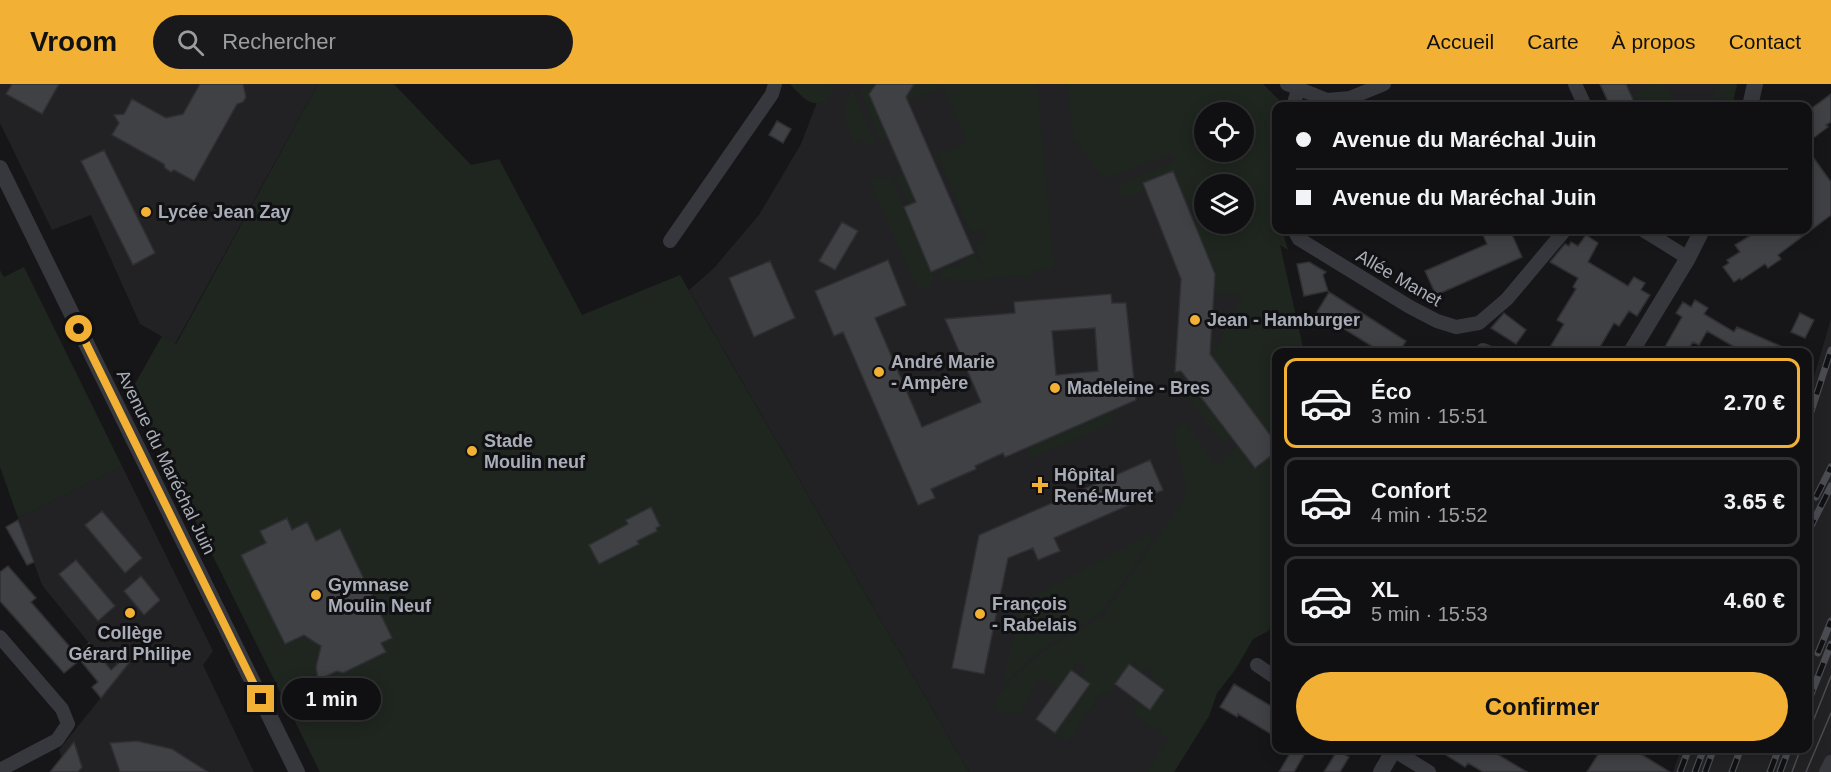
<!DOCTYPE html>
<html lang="fr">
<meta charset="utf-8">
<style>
:root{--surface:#101012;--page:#19191b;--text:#f1f3f6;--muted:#9c9d9f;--line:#303032;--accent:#f2b134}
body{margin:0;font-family:Arial,sans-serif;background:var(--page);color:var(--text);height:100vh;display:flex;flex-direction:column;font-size:22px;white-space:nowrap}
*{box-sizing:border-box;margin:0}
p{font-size:20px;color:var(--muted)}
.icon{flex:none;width:33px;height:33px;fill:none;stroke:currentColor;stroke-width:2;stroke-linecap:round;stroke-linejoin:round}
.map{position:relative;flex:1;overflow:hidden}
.sheet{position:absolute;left:1272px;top:264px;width:540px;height:405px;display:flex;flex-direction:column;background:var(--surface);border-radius:12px;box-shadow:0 3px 15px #0003,0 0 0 2px var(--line)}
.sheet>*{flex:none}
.banner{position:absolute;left:1272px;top:18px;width:540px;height:132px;border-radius:12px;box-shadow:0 3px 15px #0003,0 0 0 2px var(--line);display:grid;align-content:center;height:132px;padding:0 24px;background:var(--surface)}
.fabs{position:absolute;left:1194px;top:18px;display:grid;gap:12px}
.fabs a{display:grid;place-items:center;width:60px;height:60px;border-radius:50%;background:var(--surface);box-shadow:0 3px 15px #0003,0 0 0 2px var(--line);font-size:30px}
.end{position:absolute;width:27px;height:27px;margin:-14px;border:8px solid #f2b134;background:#111;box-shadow:0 0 0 3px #111}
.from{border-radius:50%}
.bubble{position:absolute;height:42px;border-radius:21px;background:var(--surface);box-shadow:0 3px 15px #0003,0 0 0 2px var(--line);font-size:20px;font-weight:800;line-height:42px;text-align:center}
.banner b{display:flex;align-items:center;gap:21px;height:57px;font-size:22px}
.banner b+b{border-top:2px solid var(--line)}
.banner i{width:15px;height:15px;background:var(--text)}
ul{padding:10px 0 0;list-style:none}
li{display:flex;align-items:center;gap:18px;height:90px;margin:0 12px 9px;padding:0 12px;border:3px solid var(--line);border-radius:12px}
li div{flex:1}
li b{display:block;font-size:22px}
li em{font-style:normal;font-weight:800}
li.active{border-color:var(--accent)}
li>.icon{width:54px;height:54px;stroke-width:1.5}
.cta{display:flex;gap:12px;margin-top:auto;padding:12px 24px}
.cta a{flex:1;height:69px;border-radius:36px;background:var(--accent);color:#111;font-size:24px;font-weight:800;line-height:69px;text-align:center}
header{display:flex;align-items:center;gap:36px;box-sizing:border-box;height:84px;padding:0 30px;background:var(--accent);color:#111}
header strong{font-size:28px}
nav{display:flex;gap:33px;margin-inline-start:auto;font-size:21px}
.search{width:420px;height:54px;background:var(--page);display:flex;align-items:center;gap:15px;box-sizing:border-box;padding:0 21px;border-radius:33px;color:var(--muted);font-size:22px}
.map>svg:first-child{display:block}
.built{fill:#222225;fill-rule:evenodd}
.green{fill:#1e261f;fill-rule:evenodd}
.building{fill:#404145;stroke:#303034;stroke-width:1.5;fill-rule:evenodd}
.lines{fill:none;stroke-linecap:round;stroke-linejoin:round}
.minor{stroke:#37383d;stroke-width:14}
.tertiary{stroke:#37383d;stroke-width:16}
.tram{stroke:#4a4c52;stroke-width:1.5}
.rail-casing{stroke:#4a4c52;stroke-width:7}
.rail{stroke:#111113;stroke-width:4.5;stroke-dasharray:14;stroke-linecap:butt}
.route{stroke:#f2b134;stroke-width:8}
.poi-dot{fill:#f2b134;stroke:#111113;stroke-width:2}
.labels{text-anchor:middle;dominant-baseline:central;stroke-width:6;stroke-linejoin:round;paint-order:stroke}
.poi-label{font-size:18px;font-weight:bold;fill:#a8adb8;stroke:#111113;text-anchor:start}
.street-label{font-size:18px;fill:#a8adb8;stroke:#111113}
</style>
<header>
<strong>Vroom</strong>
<div class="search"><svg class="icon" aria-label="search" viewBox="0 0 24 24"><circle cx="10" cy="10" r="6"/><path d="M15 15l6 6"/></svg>Rechercher</div>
<nav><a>Accueil</a><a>Carte</a><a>À propos</a><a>Contact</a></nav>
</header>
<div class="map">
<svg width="1831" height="688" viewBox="0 0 1831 688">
<rect width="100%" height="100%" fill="#161618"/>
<path class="built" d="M0 0H318L175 260 140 240 91 131 52 146 0 39Z
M824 0H1243L1304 268H1276V534L1268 547 1253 555 1235 586 1217 609 1209 632 1174 688H969L689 206 714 184 759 131 801 60ZM1204 28H1244V68H1204ZM1204 100H1244V140H1204Z
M1599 0H1737L1732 22H1609Z
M1831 235V688H1673L1681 665 1808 664V313Z
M122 382 213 567 203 581 254 688H67L59 666 119 591 112 584 110 585 42 501 18 434Z"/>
<path class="green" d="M318 0H394L471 81 499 75 582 231 680 191 969 688H320L131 307 162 252 176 260Z
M790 0H827L835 5C819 31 805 17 790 0Z
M866 0H875L869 11 888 53 881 56 861 8Z
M914 0H1037L1054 184 1031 186V191L965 197 942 195 896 92 903 88 944 182H956L974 169 979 180 983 181 974 161 986 156 982 145 971 149 937 71 967 58 943 2 908 17 906 13Z
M1067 0H1263L1281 18 1280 22H1276L1273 55 1276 146H1282L1288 166 1280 161 1304 268H1276V359L1210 270V262L1218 263 1225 243 1243 212 1214 209 1215 190 1173 87 1143 99 1145 106 1123 114 1118 101 1173 78 1174 72 1170 70 1105 95 1073 54ZM1204 28H1244V68H1204ZM1204 100H1244V140H1204Z
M1654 0H1665L1675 22H1640L1634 9Z
M1719 0H1737L1732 22H1710Z
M852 5 876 59 867 63 863 54 854 59C845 39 840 25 852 5Z
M891 92 934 195 930 201 918 206 869 96 876 93 881 95Z
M24 183 122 382 18 434 0 383V186L4 193Z
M1190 299 1232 354 1222 358 1183 308Z
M1111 327 1114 334 1112 339 1030 375 1026 364Z
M1184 338 1216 381 1238 361 1255 384 1276 368V536L1268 547 1253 555 1235 586 1217 609 1209 632 1174 688H1147L1169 655 1131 628 1139 618 1150 625 1164 606 1149 595 1153 588 1146 583 1142 589 1129 580 1110 607H1102C1095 617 1072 654 1065 658L1034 637 1036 635 1055 649 1090 601 1080 593 1086 584 1077 578 1058 604 1040 595 1034 603 1020 631 998 628 994 620 1007 600 1041 569 1103 532 1160 449 1182 422 1186 403 1174 351 1175 347Z
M1147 452H1151V457L1101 529 1039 567 1006 597 1002 596 1024 517Z"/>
<path class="building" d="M12 0H59L42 30 6 10Z
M200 0H243L246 13 243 18 237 20 194 97 174 86 171 88 165 84 164 80 112 51 119 39 114 31 124 30 132 15 166 34 183 30Z
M876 0H914L906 13 974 169 931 188 904 123 916 118 869 10Z
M1600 0H1626L1636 22H1610Z
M1831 10V38L1826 41 1828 43 1808 58V27Z
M777 37 791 45 783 59 769 51Z
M104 66 155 169 133 181 81 77Z
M1808 66 1831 98V131L1778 171 1781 175 1768 184 1765 180 1741 196 1740 194 1734 198 1723 183 1729 179 1727 176 1740 168 1735 161 1759 146H1808Z
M1173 87 1215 190 1210 270 1276 359V368L1255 384 1181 287 1175 288 1181 195 1143 99Z
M842 138 858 147 835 186 819 177Z
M1481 146H1510L1522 173 1436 211 1425 187 1487 160Z
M1586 151 1598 159 1588 178 1628 202 1634 193 1645 199 1641 206 1650 211 1637 232 1629 227 1619 242 1614 239 1597 268H1547L1564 240 1557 236 1576 205 1573 203 1578 194 1550 178 1565 160 1569 162 1571 158 1578 162Z
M888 176 906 221 875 234 922 343 981 318 945 235 1015 229 1014 218 1111 210 1112 219H1126L1136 316 1010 371 1005 373 1003 369 975 382 976 385 931 405 935 414 918 421 843 248 834 252 815 207ZM1095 244 1098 287 1056 291 1052 247Z
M770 177 795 234 754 253 729 194Z
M1309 178 1326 188 1323 191 1328 207 1304 212 1297 180Z
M1329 208 1406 257 1399 268H1381L1317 228Z
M1695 216 1708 224 1704 230 1734 248 1737 243 1794 268H1743L1707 247 1699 261 1693 258 1686 268H1662L1682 233 1676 229 1683 218 1691 223Z
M1504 229 1526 246 1516 260 1491 244Z
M1800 229 1814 236 1805 254 1791 248Z
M1150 376 1163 406 1054 454 1060 467 1038 476 1033 464 1008 474 984 590 952 584 979 451Z
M651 423 660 442 656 444 657 447 637 457 639 460 599 480 589 461 628 440 626 436Z
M102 427 142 474 125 489 85 441Z
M287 434 292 446 307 438 316 457 340 445 392 554 381 559 386 568 343 589 337 587 318 596 316 583 321 562 304 551 285 560 241 471 266 459 260 447Z
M18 436 34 478 27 481 6 443Z
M76 476 115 522 98 537 59 490Z
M8 482 36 514 31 518 76 570 89 559 111 586 124 574 129 579 101 614 92 603 98 598 80 576 64 589 0 517V488Z
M141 492 160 516 144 531 124 507Z
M1129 580 1164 606 1150 626 1115 600Z
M1071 586 1090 600 1055 649 1036 635Z
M1234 600 1276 625V653L1238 630 1237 633 1220 623Z
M137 657 172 665 208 688H120L110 659Z
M74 658 82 683 78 688H50Z
M1293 664H1308L1294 688H1279Z
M1435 664H1487L1527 688H1483L1468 679 1465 683Z
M1602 664H1631L1670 688H1587Z
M1337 667 1349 673 1340 688H1324Z"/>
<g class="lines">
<path class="minor" d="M1287 0 1327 16 1350 14 1384 0
M1575 0 1585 22
M1293 22 1298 6
M1294 146 1299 155 1410 223 1437 237 1456 243 1479 239 1507 215 1565 146
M1643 146 1688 174
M670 157 772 10 775 0
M1483 266 1488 268
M0 553 62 625 68 640 57 656 0 686
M1257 581 1276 594
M1390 664 1429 688
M1826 688 1831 678"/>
<path class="tertiary" d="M1750 22 1755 0
M0 84 297 688
M1631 268 1688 174 1702 146
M1381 688 1395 664"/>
<path class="tram" d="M1808 650 1831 592
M1792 688 1801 664
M1806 688 1831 629"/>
<defs>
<path id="rail" d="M1808 337 1831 266
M1816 413 1831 383
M1808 448 1831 402
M1818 569 1831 537
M1808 618 1831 560
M1680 688 1689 664
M1695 688 1704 664
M1705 688 1714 664
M1732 688 1741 664
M1770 688 1779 664
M1780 688 1789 664"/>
</defs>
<use href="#rail" class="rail-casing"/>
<use href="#rail" class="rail"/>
</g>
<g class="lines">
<path class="route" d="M79 245 261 615"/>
</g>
<g class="poi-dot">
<circle cx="146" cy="128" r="6"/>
<circle cx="1195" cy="236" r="6"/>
<circle cx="879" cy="288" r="6"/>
<circle cx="1055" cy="304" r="6"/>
<circle cx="472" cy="367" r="6"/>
<path d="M1037 392h6v6h6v6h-6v6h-6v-6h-6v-6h6z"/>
<circle cx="316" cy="511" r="6"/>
<circle cx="130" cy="529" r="6"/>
<circle cx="980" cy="530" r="6"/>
</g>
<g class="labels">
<g class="poi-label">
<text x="158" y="128">Lycée Jean Zay</text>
<text x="1207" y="236">Jean - Hamburger</text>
<text x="891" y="278">André Marie<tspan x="891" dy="21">- Ampère</tspan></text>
<text x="1067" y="304">Madeleine - Bres</text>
<text x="484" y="357">Stade<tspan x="484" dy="21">Moulin neuf</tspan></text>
<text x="1054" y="391">Hôpital<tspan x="1054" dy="21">René-Muret</tspan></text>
<text x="328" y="501">Gymnase<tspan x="328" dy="21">Moulin Neuf</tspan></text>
<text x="992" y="520">François<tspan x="992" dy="21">- Rabelais</tspan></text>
<text x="130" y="549" text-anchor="middle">Collège<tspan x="130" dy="21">Gérard Philipe</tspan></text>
</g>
<g class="street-label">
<text transform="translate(1399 194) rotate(30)">Allée Manet</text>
<text transform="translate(166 378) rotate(64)">Avenue du Maréchal Juin</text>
</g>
</g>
</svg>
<div class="fabs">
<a><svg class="icon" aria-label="locate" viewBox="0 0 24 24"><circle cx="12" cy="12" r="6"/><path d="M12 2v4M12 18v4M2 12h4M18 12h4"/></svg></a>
<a><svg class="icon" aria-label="layers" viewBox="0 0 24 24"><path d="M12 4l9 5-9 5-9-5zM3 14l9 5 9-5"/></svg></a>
</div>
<i class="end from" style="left:79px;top:245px"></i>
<i class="end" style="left:261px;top:615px"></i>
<div class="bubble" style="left:282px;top:594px;width:99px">1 min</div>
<div class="banner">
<b><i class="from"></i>Avenue du Maréchal Juin</b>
<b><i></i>Avenue du Maréchal Juin</b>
</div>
<section class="sheet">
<ul>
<li class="active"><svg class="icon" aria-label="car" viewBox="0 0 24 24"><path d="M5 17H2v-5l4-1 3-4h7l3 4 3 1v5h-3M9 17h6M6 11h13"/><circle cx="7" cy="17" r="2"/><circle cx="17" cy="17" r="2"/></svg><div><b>Éco</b><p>3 min · 15:51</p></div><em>2.70 €</em></li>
<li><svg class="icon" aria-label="car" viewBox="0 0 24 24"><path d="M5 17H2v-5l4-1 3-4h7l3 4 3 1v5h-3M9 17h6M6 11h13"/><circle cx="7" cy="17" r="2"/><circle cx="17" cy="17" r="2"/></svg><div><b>Confort</b><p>4 min · 15:52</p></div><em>3.65 €</em></li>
<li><svg class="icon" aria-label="car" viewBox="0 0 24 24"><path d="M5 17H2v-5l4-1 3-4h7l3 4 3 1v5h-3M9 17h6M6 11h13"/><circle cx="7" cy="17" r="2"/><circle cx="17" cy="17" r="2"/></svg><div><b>XL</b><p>5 min · 15:53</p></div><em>4.60 €</em></li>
</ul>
<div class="cta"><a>Confirmer</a></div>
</section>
</div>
